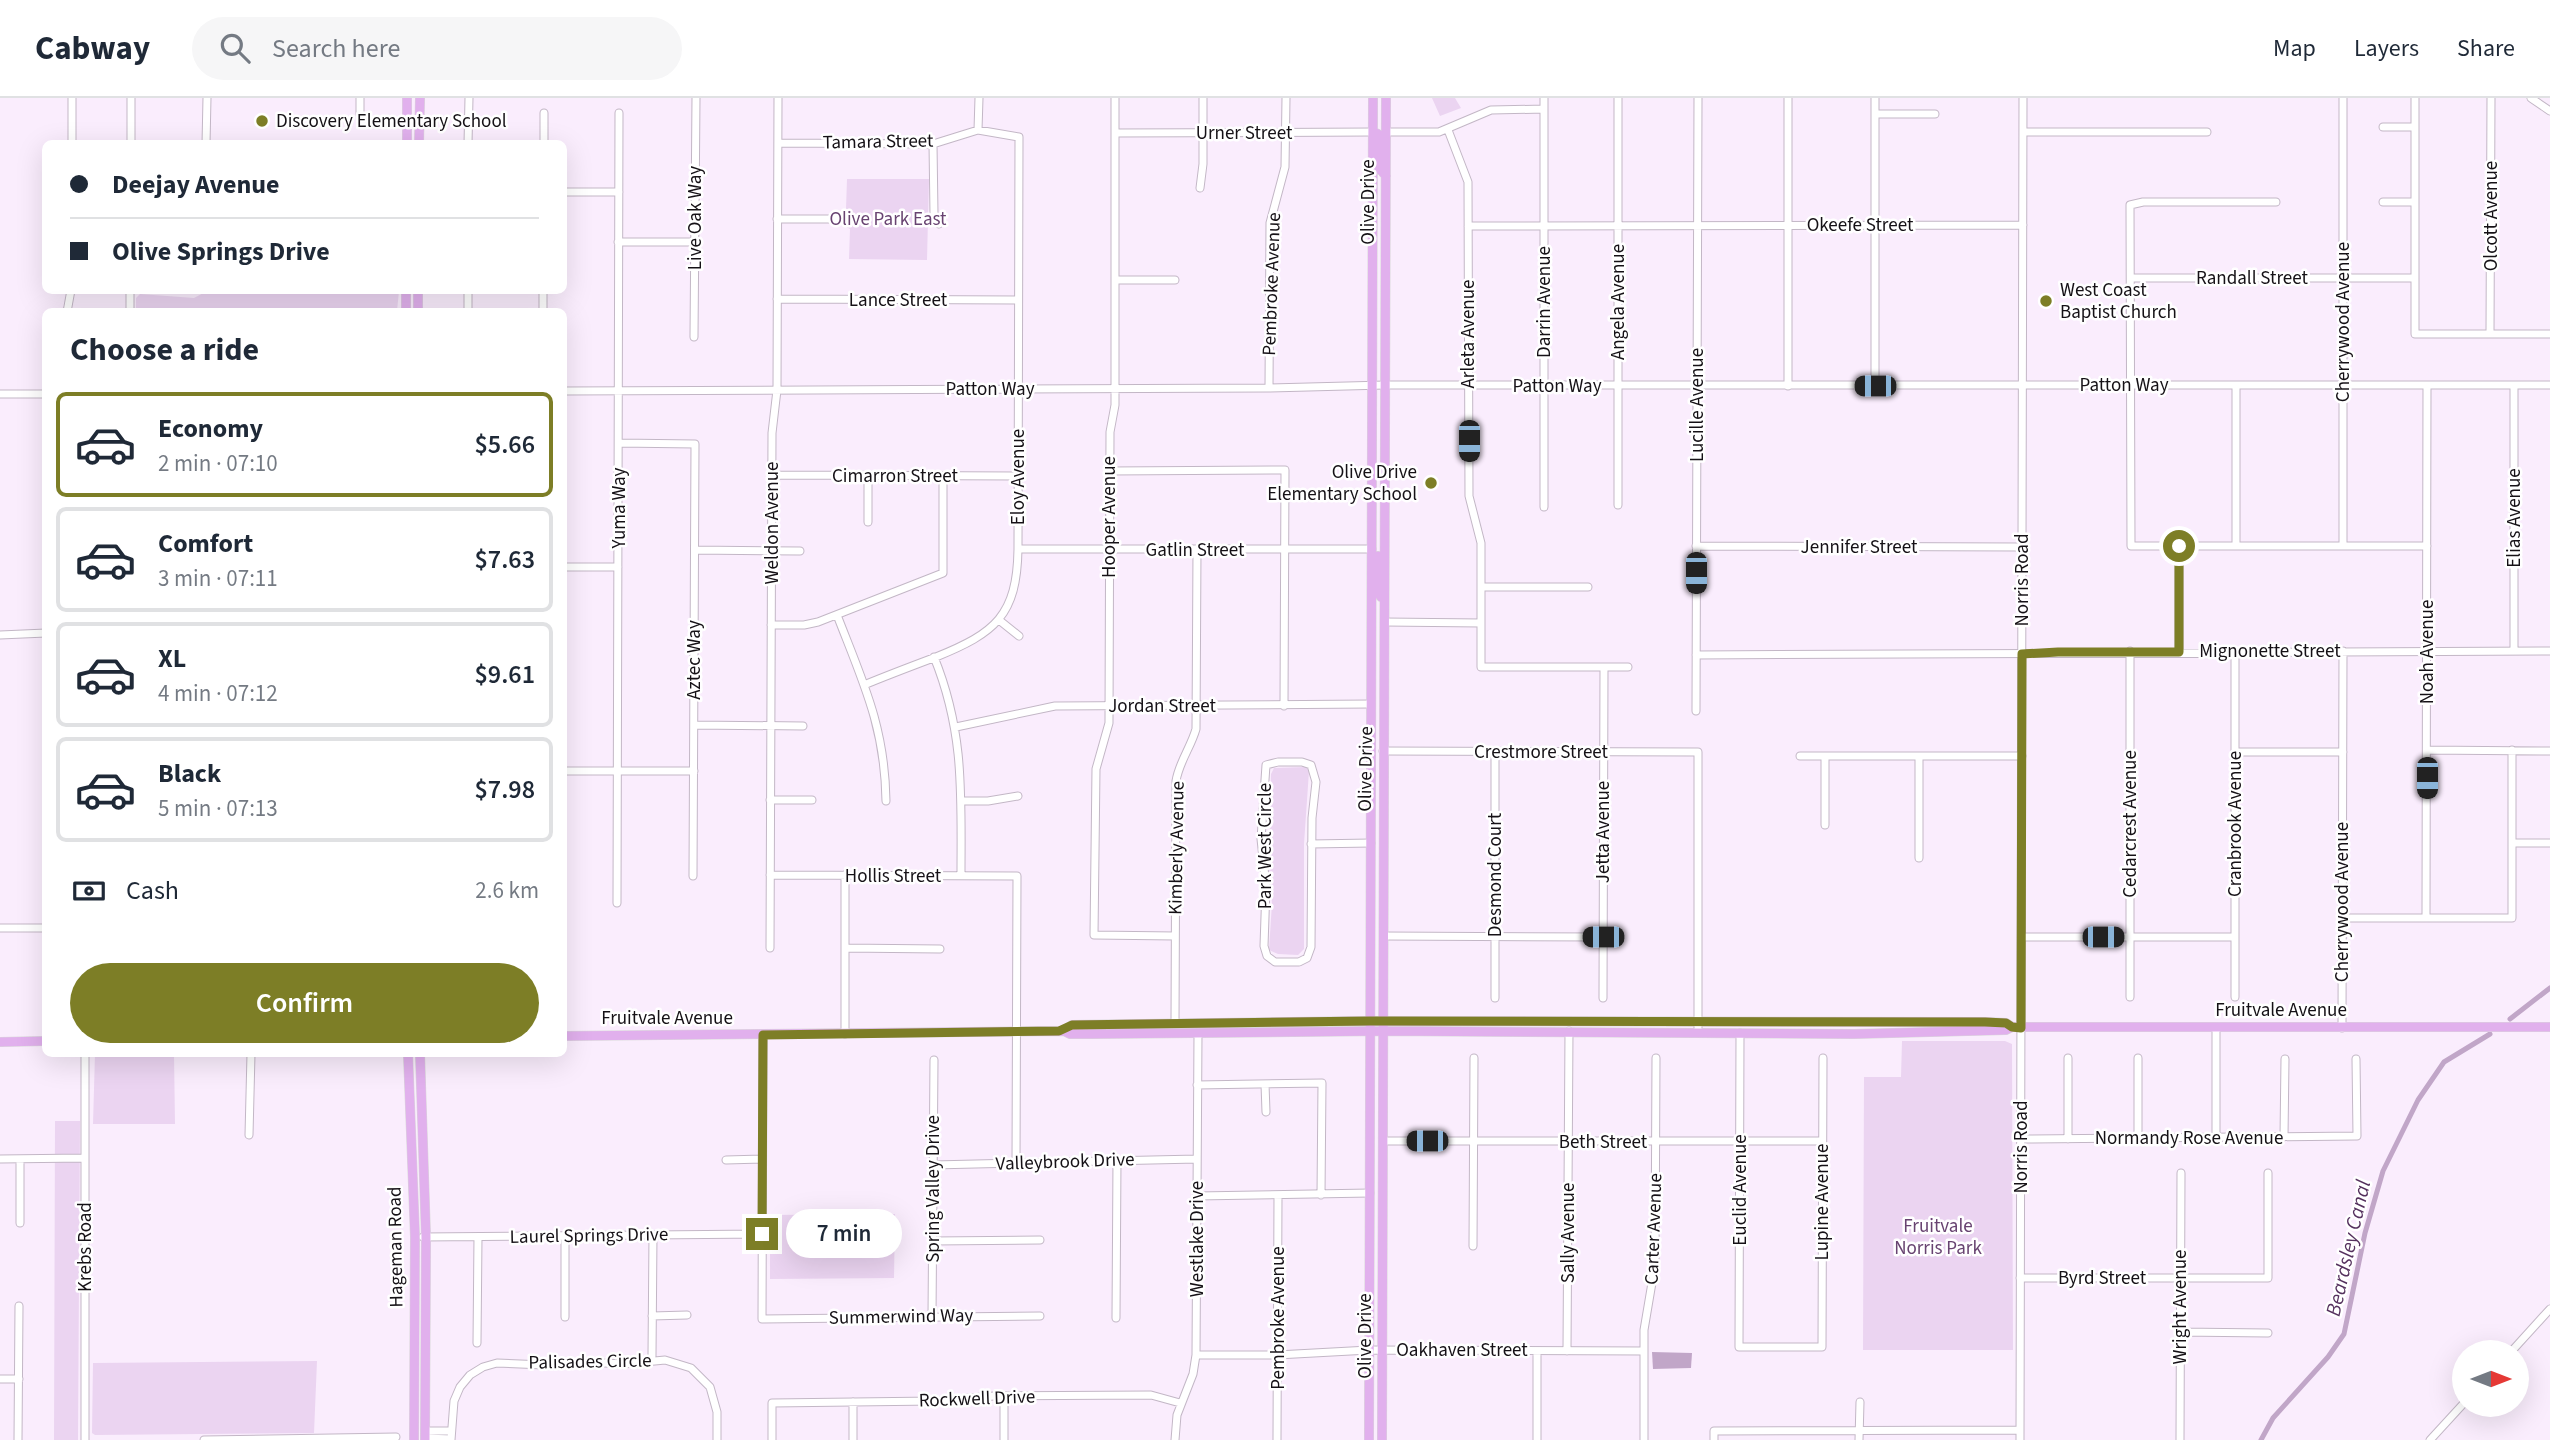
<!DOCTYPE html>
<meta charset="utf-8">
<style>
:root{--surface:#fff;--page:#f6f6f7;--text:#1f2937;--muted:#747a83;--line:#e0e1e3;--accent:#7d7e26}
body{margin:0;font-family:"Source Sans 3",sans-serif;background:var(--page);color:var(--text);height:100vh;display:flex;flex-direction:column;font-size:26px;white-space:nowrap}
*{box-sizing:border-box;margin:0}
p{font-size:23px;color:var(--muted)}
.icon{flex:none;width:38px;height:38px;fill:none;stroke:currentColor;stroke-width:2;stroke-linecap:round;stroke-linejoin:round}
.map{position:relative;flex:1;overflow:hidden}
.panel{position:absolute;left:42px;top:210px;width:525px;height:749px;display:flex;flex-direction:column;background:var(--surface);border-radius:10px;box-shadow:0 7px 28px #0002}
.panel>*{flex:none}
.top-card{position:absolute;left:42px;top:42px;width:525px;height:154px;border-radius:10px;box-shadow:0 7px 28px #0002;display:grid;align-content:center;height:154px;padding:0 28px;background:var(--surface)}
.needle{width:46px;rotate:90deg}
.tools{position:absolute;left:2452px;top:1242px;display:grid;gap:14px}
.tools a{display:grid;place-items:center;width:77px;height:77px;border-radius:50%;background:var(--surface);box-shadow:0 7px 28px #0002;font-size:35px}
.end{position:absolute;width:32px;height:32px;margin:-16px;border:9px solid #7d7e26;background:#fff;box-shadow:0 0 0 4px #fff}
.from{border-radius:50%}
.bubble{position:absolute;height:49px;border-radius:24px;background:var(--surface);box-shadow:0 7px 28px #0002;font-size:23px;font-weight:600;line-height:49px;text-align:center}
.car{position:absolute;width:21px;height:42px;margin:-21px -10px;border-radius:9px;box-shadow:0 0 5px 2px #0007;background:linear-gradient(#222 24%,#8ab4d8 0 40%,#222 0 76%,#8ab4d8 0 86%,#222 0)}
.top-card b{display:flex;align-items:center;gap:24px;height:66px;font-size:26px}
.top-card b+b{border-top:2px solid var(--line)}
.top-card i{width:18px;height:18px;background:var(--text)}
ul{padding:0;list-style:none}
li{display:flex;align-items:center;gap:21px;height:105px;margin:0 14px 10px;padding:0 14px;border:4px solid var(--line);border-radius:10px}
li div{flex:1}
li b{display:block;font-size:26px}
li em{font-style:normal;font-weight:600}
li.current{border-color:var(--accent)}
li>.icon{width:63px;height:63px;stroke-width:1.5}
h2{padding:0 28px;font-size:32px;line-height:84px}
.pay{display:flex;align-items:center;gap:18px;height:77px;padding:0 28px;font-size:26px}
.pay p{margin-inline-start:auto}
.action{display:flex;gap:14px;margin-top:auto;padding:14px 28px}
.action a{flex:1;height:80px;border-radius:42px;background:var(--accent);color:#fff;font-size:28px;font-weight:600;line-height:80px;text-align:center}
header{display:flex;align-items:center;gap:42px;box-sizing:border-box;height:98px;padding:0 35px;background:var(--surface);border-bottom:2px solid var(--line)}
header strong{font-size:33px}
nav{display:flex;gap:38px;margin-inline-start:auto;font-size:24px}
.search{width:490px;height:63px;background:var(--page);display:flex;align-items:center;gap:18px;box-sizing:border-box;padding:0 24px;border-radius:38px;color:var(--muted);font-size:26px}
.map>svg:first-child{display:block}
.green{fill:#ebd4f1}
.water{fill:#c1a6c8}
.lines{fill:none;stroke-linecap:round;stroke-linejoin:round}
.canal{stroke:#c1a6c8;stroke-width:5}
.minor-casing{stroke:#c3b7c6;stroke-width:9}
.major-casing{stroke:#dad9da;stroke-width:10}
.minor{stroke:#fff;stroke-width:7}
.major{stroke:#e1b0ed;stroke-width:9}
.route{stroke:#7d7e26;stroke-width:9}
.poi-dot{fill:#7d7e26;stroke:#fff;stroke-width:2.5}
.labels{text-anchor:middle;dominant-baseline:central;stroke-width:5;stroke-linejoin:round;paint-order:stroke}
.poi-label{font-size:19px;fill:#151116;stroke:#fff;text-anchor:start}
.street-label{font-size:19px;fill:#151116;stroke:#fff}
.park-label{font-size:19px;fill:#684371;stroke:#fff}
.water-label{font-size:21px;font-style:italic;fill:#55315e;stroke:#fff}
</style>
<header>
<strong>Cabway</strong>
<div class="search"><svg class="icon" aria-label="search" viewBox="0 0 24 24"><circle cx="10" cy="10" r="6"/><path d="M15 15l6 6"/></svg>Search here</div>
<nav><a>Map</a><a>Layers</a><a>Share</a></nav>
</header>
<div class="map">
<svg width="2550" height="1342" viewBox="0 0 2550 1342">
<rect width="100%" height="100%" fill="#faedfd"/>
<path class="green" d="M1432 0H1455L1461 10 1440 18Z
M847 81H929L927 162 849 161 850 131 843 127 845 121 842 114 846 111Z
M209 192H398L399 193 397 213H136V200L140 196 194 200Z
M1306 669 1309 673 1304 746V851L1298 857 1278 856 1269 852 1272 805 1269 769 1271 676 1274 670Z
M1902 943H2005L2012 946 2013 1252H1863L1864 979H1901Z
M95 956H174L175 1026H93Z
M55 1023H80L78 1342H54Z
M895 1116 894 1180 770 1181V1117Z
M317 1263 314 1335 95 1337 92 1335 93 1265Z"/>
<path class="water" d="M1652 1254 1692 1255 1691 1270 1653 1271Z"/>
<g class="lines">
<path class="canal" d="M2510 921 2550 890
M2261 1342 2273 1320 2328 1259 2344 1236 2365 1135 2383 1073 2418 1002 2444 964 2490 936"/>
<defs>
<path id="minor" d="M1115 0V307L1110 334 1109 625 1096 671 1094 837 1175 838
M1544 0V409
M1618 0V407
M1788 0V288
M1875 0V288
M2415 0V236H2550
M2531 0 2550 13
M360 16V0
M1875 16H1935
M2383 29H2415
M978 32 979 0
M1448 32 1468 84 1469 398 1481 445V569H1628
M1386 34H1439L1491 12 1544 11
M2023 34H2207
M1115 35 1373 34
M131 43V0
M778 45 933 46 978 32 1019 39 1018 451C1017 518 995 535 936 559 912 568 888 577 864 587
M72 46V0
M206 46 207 0
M468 46 469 0
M544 46V15
M933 46 934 116 939 126
M1200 90 1203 66V0
M564 94H619
M2276 104H2143L2130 107 2131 448H2427
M2383 104H2415
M777 121H835
M1468 128 2023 127
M618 144H695
M2131 180H2415
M1115 182H1175
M777 201 1018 202
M67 214 71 192
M130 214V192
M468 214V192
M543 214V192
M2490 236 2491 0
M694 239 696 0
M2236 287V448
M2514 287V553
M1269 290 1270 125 1285 69 1286 0
M564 293 1269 290 1385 287H2550
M0 296H46
M619 345 695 346 693 778
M1110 373 1285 372 1284 608
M772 377 1019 378
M868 424V378
M1696 448 2022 449
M2179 448V553
M2343 448V0
M1018 451H1372
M695 452 800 453
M564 469H618
M1481 489H1588
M837 517C863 584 885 629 886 703
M999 522 1019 538
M1385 524 1481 525
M771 527H804L818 524 943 475V378
M0 537 46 535
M2130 553V899
M2235 553V899
M1696 557 2550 553
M934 559C965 635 961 699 961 778
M1696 613 1698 0
M694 627 803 628
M956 629 1055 608 1371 606
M2427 652 2550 653
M1383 653 1698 654V935
M2235 654H2343
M1800 658H2022
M1825 658V727
M1919 658V760
M1278 664H1302L1311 667 1316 684 1312 720 1311 849 1307 860 1299 864H1275L1267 858 1264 848 1266 789 1261 741 1266 667Z
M564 673H694
M770 702H812
M961 703H988L1018 698
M2512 745H2550
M1311 746 1371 745
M770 777 1017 778 1016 1066
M617 805 619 15
M2342 820H2512V652
M2426 820 2427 287
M0 830H46
M1384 838 1603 839
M2021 839H2235
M770 850 772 335 777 292 778 0
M845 850 940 851
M1495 900V654
M1603 900 1604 569
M1175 926 1176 683C1179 664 1191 649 1196 631L1197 452
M2216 930V1041
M2342 930 2343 553
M1740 935 1739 1249H1822L1823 960
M845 936V777
M763 937 762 1221 1040 1218
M2068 960V1041
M2138 960V1041
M1265 986 1266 1014
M1197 987 1322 985 1321 1097
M249 1037 251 956
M2284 1039 2285 961
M2021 1041 2357 1038 2356 961
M1383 1043H1822
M0 1061 84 1060
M726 1062 762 1061
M933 1067 1197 1061
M1197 1098 1370 1095
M20 1125V1061
M423 1139 762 1136
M933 1143 1040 1142
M1473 1148 1474 960
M2020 1180H2268V1075
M652 1218 687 1217
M565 1219V1138
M932 1219 934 962
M1116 1220 1117 1062
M2180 1234 2268 1235
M477 1245 478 1139
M1567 1253 1569 933
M2510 1255 2550 1211
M1196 1257H1277L1369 1252 1644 1253
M652 1258 653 1137
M0 1281H19
M425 1333H451
M425 1340 451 1341
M18 1342 19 1208
M85 1342V956
M204 1342 396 1339
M451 1342 454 1303 460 1289 470 1277 483 1269 497 1265 544 1267 584 1264 624 1266 665 1262 691 1270 710 1289 717 1314V1342
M772 1342V1305L935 1303 994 1298 1151 1297 1180 1305
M853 1342V1304
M1004 1342V1298
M1175 1342 1177 1317 1193 1276 1196 1257 1198 936
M1277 1342 1278 1097
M1537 1342V1253
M1644 1342V1232L1655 1167 1656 960
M1714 1342V1333L2020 1332
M1859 1342 1860 1304
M2020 1342 2023 0
M2180 1342 2181 1075
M2430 1342 2464 1305"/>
<path id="major" d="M1373 34 1378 36 1379 41V70L1386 78
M407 46V0
M419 46 420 0
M418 192V214
M406 214V192
M1378 458 1379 496 1381 499
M1064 933 1072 927 1370 923 1985 924 2006 925 2012 929
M564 938 1064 933 1070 936H1091L1384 933 1854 936 2006 932 2012 929H2550
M0 944 46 943
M408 956 415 1139 414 1342
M420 956 426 1139 425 1342
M1369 1342 1373 0
M1382 1342 1386 0"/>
</defs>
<use href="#minor" class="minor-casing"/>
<use href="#major" class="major-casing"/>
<use href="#minor" class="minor"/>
<use href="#major" class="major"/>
</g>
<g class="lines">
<path class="route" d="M762 1136 763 937 1059 933 1072 927 1370 923 1985 924 2006 925 2012 929 2021 930 2022 556 2058 554H2179V448"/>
</g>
<g class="poi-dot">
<circle cx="262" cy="23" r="7"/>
<circle cx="2046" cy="203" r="7"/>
<circle cx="1431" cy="385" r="7"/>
</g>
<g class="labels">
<g class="poi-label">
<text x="276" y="23">Discovery Elementary School</text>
<text x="2060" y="192">West Coast<tspan x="2060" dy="22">Baptist Church</tspan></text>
<text x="1417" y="374" text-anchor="end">Olive Drive<tspan x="1417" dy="22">Elementary School</tspan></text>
</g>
<g class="street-label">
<text x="1244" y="35">Urner Street</text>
<text transform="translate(878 44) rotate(-1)">Tamara Street</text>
<text transform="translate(1368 104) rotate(-90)">Olive Drive</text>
<text transform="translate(2491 118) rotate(-90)">Olcott Avenue</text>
<text transform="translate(695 120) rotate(-90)">Live Oak Way</text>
<text x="1860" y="127">Okeefe Street</text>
<text x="2252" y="180">Randall Street</text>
<text transform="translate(1272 186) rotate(-88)">Pembroke Avenue</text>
<text x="898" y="202">Lance Street</text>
<text transform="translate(1544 204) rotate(-90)">Darrin Avenue</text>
<text transform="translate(1618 204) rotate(-90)">Angela Avenue</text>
<text transform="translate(2343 224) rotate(-90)">Cherrywood Avenue</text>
<text transform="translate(1468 236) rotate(-90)">Arleta Avenue</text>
<text x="2124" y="287">Patton Way</text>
<text x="1557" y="288">Patton Way</text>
<text x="990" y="291">Patton Way</text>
<text transform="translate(1697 307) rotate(-90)">Lucille Avenue</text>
<text x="895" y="378">Cimarron Street</text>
<text transform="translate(1018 379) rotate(-90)">Eloy Avenue</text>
<text transform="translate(619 410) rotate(-90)">Yuma Way</text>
<text transform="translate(1109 419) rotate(-90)">Hooper Avenue</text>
<text transform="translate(2514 420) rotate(-90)">Elias Avenue</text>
<text transform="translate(772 425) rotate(-90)">Weldon Avenue</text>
<text x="1859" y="449">Jennifer Street</text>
<text x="1195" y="452">Gatlin Street</text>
<text transform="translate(2022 482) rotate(-90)">Norris Road</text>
<text x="2270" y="553">Mignonette Street</text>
<text transform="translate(2427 554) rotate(-90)">Noah Avenue</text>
<text transform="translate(694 562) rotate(-90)">Aztec Way</text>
<text x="1162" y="608">Jordan Street</text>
<text x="1541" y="654">Crestmore Street</text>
<text transform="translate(1366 671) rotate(-89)">Olive Drive</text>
<text transform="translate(2130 726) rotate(-90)">Cedarcrest Avenue</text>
<text transform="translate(2235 726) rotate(-90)">Cranbrook Avenue</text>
<text transform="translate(1603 734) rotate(-90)">Jetta Avenue</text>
<text transform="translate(1265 748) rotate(-90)">Park West Circle</text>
<text transform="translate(1177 750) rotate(-89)">Kimberly Avenue</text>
<text transform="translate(1495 777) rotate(-90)">Desmond Court</text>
<text x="893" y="778">Hollis Street</text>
<text transform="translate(2342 804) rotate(-90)">Cherrywood Avenue</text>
<text x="2281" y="912">Fruitvale Avenue</text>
<text x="667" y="920">Fruitvale Avenue</text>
<text x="2189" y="1040">Normandy Rose Avenue</text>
<text x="1603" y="1044">Beth Street</text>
<text transform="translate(2021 1049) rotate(-90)">Norris Road</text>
<text transform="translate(1065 1064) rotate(-2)">Valleybrook Drive</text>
<text transform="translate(933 1091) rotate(-90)">Spring Valley Drive</text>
<text transform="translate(1740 1092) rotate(-90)">Euclid Avenue</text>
<text transform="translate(1822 1104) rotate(-90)">Lupine Avenue</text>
<text transform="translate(1654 1131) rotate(-88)">Carter Avenue</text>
<text transform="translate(1568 1135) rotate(-90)">Sally Avenue</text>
<text transform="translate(589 1138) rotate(-1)">Laurel Springs Drive</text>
<text transform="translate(1197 1141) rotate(-90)">Westlake Drive</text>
<text transform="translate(85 1149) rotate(-90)">Krebs Road</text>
<text transform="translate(396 1149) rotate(-91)">Hageman Road</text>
<text x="2102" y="1180">Byrd Street</text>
<text transform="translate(2180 1209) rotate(-90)">Wright Avenue</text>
<text transform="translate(901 1219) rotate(-1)">Summerwind Way</text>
<text transform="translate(1278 1220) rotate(-90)">Pembroke Avenue</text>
<text transform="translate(1365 1238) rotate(-90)">Olive Drive</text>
<text x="1462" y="1252">Oakhaven Street</text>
<text transform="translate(590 1264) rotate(-1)">Palisades Circle</text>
<text transform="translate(977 1301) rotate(-2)">Rockwell Drive</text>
</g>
<g class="park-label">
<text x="888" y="121">Olive Park East</text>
<text x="1938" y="1128">Fruitvale<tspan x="1938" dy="22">Norris Park</tspan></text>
</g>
<g class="water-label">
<text transform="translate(2348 1150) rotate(-77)">Beardsley Canal</text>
</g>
</g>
</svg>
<div class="tools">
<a><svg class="needle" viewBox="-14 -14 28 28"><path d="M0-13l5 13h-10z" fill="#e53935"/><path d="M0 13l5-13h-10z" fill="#747a83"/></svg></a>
</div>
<i class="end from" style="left:2179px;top:448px"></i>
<i class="end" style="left:762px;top:1136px"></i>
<div class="bubble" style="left:786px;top:1111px;width:116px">7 min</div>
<i class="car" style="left:1875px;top:288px;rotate:270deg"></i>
<i class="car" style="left:1469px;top:343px;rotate:180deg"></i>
<i class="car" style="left:1696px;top:475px;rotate:180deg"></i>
<i class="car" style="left:2427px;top:680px;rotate:180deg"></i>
<i class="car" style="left:1603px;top:839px;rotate:270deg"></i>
<i class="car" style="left:2103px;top:839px;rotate:90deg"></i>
<i class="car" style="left:1427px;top:1043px;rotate:270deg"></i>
<div class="top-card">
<b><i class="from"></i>Deejay Avenue</b>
<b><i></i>Olive Springs Drive</b>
</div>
<section class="panel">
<h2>Choose a ride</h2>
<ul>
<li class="current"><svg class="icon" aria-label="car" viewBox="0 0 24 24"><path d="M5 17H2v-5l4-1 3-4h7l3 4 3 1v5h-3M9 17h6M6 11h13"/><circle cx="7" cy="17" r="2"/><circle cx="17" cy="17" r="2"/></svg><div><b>Economy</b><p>2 min · 07:10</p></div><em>$5.66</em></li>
<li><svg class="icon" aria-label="car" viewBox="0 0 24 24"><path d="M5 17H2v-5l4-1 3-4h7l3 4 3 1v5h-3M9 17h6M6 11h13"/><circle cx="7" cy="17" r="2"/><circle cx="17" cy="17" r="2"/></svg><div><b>Comfort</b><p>3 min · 07:11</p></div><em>$7.63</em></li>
<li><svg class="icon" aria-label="car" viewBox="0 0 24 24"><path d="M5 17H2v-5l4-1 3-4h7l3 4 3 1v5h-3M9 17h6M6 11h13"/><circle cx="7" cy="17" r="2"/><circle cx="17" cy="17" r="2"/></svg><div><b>XL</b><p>4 min · 07:12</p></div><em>$9.61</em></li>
<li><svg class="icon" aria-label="car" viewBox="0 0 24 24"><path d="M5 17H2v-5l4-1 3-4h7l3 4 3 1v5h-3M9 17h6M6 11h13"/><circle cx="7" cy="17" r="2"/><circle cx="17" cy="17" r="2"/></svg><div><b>Black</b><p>5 min · 07:13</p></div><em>$7.98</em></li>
</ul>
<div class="pay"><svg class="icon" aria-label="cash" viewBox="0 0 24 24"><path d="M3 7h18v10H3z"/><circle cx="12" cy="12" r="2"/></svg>Cash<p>2.6 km</p></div>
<div class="action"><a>Confirm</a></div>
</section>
</div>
